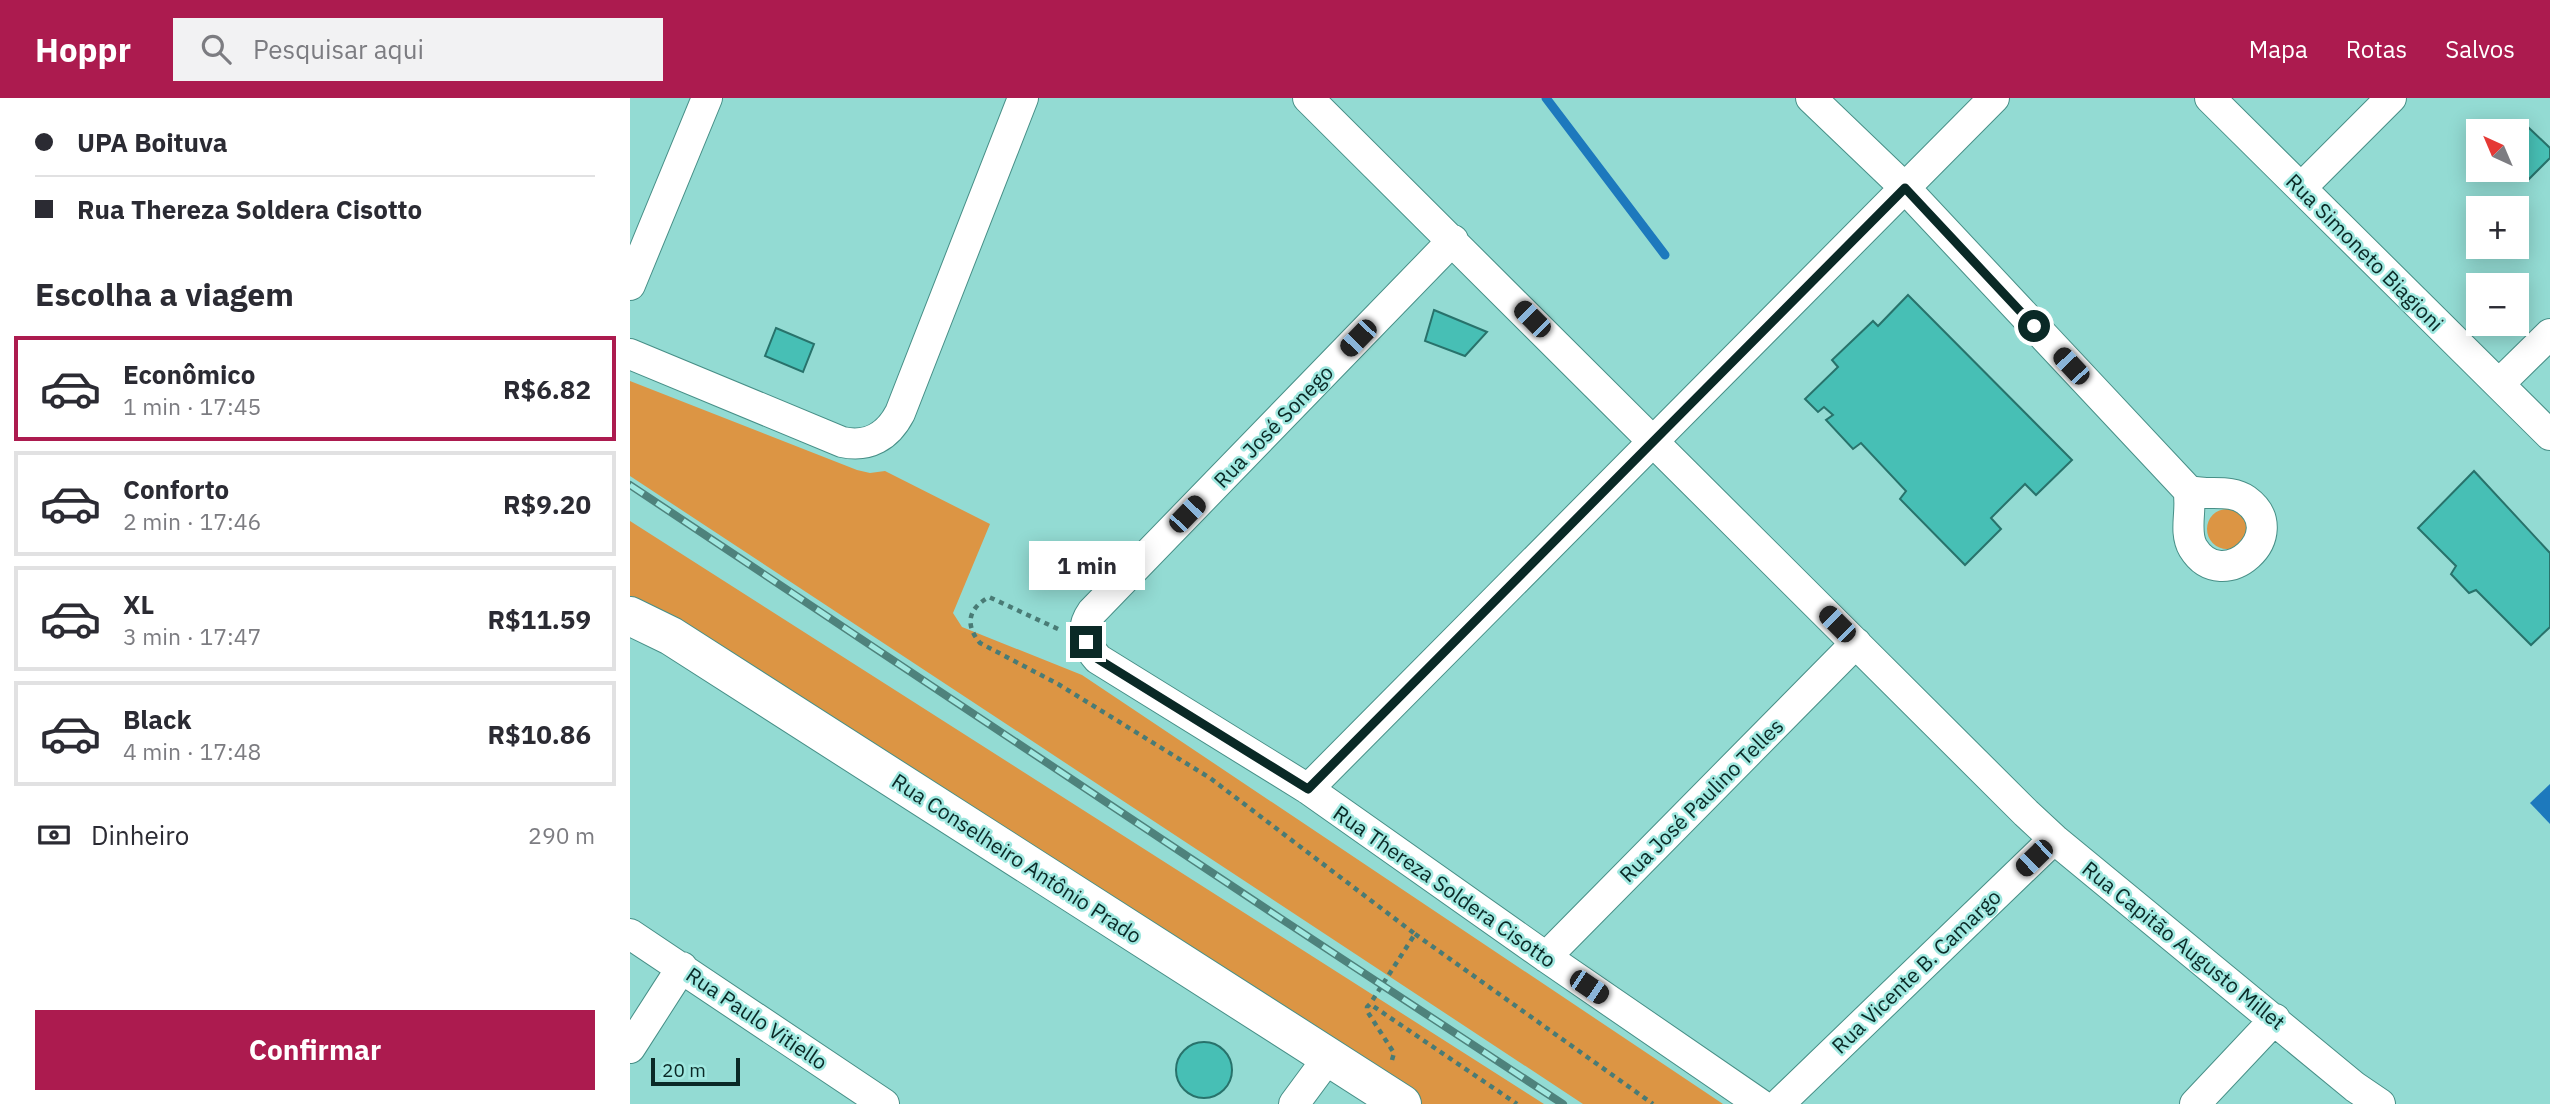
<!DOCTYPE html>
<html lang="pt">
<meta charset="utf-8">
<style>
:root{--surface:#fff;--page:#f2f2f3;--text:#2b2b33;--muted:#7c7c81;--line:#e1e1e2;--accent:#ac1b4f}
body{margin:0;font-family:"IBM Plex Sans",sans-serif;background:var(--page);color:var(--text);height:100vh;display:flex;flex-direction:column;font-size:26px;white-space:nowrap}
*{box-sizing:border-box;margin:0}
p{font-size:23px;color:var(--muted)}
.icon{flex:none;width:38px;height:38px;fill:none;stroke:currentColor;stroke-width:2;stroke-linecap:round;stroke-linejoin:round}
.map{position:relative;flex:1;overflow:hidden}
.details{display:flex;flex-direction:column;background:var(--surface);width:630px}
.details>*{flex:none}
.top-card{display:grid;align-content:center;height:154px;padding:0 35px;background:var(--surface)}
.needle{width:46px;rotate:316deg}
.tools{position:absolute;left:1836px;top:21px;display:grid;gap:14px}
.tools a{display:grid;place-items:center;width:63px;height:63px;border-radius:0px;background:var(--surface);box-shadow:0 4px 18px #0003;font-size:35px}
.scale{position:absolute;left:21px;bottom:18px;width:89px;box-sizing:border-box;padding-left:7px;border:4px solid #0a2926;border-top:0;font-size:19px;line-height:24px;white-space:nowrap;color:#0a2926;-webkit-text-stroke:5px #a0e8e0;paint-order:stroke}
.end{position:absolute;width:32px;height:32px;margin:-16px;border:9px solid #0a2926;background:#fff;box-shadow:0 0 0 4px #fff}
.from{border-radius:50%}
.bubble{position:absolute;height:49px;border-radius:0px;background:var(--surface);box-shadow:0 4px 18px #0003;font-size:23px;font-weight:700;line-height:49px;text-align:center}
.car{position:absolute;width:21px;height:42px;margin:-21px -10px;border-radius:9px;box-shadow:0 0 5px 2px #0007;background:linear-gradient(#222 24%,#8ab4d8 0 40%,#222 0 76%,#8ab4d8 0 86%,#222 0)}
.top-card b{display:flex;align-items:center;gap:24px;height:66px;font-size:26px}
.top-card b+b{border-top:2px solid var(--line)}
.top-card i{width:18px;height:18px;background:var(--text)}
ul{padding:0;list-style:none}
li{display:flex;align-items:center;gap:21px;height:105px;margin:0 14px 10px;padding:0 21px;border:4px solid var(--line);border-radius:0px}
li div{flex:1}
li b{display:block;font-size:26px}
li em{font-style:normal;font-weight:700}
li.current{border-color:var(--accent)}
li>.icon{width:63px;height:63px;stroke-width:1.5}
h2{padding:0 35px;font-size:32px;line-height:84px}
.pay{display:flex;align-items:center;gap:18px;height:77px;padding:0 35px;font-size:26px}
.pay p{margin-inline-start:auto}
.cta{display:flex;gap:14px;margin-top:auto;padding:14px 35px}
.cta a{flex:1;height:80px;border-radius:0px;background:var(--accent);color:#fff;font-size:28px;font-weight:700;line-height:80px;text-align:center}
header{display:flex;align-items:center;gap:42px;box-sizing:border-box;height:98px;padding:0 35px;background:var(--accent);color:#fff}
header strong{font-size:33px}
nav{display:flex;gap:38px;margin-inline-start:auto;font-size:24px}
.search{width:490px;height:63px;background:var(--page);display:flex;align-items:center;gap:18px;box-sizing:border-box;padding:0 24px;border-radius:0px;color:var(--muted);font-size:26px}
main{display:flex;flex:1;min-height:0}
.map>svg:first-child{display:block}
.green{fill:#dc9544}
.water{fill:#1d79bd}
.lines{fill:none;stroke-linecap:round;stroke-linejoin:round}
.stream{stroke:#1d79bd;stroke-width:9}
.building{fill:#47bfb5;stroke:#28726b;stroke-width:2}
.street-casing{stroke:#478f87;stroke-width:32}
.secondary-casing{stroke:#478f87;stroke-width:40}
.path{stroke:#497b75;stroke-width:4.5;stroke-dasharray:5 5;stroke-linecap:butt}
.street{stroke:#fff;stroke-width:30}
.secondary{stroke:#fff;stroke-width:38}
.rail-casing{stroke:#4e827c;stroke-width:8}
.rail{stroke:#a0e8e0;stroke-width:5;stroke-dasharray:16;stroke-linecap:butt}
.route{stroke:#0a2926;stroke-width:9}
.labels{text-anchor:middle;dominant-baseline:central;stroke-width:5;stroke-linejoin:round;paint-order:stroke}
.street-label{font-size:21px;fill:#0a2926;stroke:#a0e8e0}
</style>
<header>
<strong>Hoppr</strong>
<div class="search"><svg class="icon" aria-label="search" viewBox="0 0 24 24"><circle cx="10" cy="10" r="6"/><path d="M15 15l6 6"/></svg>Pesquisar aqui</div>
<nav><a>Mapa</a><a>Rotas</a><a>Salvos</a></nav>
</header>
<main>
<section class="details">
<div class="top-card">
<b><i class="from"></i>UPA Boituva</b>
<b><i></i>Rua Thereza Soldera Cisotto</b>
</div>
<h2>Escolha a viagem</h2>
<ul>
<li class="current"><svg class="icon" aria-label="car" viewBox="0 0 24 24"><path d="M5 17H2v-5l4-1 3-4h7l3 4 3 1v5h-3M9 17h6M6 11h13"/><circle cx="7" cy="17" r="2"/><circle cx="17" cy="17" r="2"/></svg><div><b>Econômico</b><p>1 min · 17:45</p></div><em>R$6.82</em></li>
<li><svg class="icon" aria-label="car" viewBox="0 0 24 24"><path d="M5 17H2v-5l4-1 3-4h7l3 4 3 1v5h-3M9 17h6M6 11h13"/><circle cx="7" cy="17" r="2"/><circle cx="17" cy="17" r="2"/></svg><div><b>Conforto</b><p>2 min · 17:46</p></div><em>R$9.20</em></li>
<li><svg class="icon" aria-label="car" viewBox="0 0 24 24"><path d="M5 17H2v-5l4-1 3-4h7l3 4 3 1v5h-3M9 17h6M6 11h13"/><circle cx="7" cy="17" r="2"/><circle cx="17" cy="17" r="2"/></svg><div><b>XL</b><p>3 min · 17:47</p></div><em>R$11.59</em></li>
<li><svg class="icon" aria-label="car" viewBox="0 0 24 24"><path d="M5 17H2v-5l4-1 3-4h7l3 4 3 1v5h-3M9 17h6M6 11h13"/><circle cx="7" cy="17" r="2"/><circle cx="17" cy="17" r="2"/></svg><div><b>Black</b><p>4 min · 17:48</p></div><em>R$10.86</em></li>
</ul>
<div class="pay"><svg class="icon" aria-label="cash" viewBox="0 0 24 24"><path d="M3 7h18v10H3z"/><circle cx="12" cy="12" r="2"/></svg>Dinheiro<p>290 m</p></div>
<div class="cta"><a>Confirmar</a></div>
</section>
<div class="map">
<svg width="1920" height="1006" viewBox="0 0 1920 1006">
<rect width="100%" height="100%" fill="#93dbd3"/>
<path class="green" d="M0 283 227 372 240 375 255 373 360 426 323 515 332 529 452 577 1093 1006H953L0 378Z
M1577 431a20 20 0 1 1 40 0a20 20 0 1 1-40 0Z
M0 423 914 1006H791L0 501Z"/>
<path class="water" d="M1920 686V726L1900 705Z"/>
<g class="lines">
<path class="stream" d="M916 0 1035 157"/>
</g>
<path class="building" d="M1899 30 1920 50V60L1899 81 1886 68V43Z
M1278 197 1442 362 1406 397 1395 386 1361 420 1371 431 1335 467 1270 401 1276 393 1231 345 1223 351 1196 322 1203 317 1194 309 1188 314 1175 301 1208 269 1202 262 1243 223 1248 228Z
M804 212 857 234 835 258 795 243Z
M146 230 184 246 173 274 135 258Z
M1844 373 1920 455V529L1901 547 1846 492 1839 495 1821 476 1826 468 1788 430Z
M546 972a28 28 0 1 1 56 0a28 28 0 1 1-56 0Z"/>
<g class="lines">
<defs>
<path id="street" d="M678 0 1396 715 1424 741 1725 989 1750 1006
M1181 0 1275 90 1558 392
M1580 0 1920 337
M1671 90 1761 0
M823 142 462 514C450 531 455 546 468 561L678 691 916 859 1130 1006
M0 187 77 0
M0 256 212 344C239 350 258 338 270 315L393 0
M1869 286 1920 236
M1558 392C1577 399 1599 390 1616 402 1663 436 1593 499 1563 450 1553 433 1563 410 1558 392Z
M678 691 1364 0
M0 836 254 1006
M916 859 1226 545
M0 950 52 869
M664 1006 698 960
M1149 1006 1424 741
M1565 1006 1645 921"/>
<path id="secondary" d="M0 518 41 538 772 1006"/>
</defs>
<use href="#street" class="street-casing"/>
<use href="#secondary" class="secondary-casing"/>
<path class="path" d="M428 531 359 499C339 510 334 526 350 545L428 586 580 680 785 836 740 906
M785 836 1023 1006
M762 962 764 955 737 913V909L740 906 887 1006"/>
<use href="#street" class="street"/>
<use href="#secondary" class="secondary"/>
<defs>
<path id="rail" d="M0 387 653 822 933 1006"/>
</defs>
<use href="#rail" class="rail-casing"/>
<use href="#rail" class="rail"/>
</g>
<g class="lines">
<path class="route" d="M456 544 468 561 678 691 1275 90 1404 228"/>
</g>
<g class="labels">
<g class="street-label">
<text transform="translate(1735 154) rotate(45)">Rua Simoneto Biagioni</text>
<text transform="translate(643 328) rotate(-46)">Rua José Sonego</text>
<text transform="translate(1071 702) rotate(-45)">Rua José Paulino Telles</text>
<text transform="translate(387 760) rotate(33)">Rua Conselheiro Antônio Prado</text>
<text transform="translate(815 788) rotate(35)">Rua Thereza Soldera Cisotto</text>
<text transform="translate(1554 847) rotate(39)">Rua Capitão Augusto Millet</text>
<text transform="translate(1286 873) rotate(-44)">Rua Vicente B. Camargo</text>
<text transform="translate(127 920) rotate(34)">Rua Paulo Vitiello</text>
</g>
</g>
</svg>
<div class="tools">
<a><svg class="needle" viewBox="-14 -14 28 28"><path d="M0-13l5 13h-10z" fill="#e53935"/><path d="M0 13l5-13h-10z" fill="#7c7c81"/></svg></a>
<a>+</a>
<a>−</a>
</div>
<div class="scale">20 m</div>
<i class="end from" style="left:1404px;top:228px"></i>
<i class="end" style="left:456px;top:544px"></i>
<div class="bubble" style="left:399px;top:443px;width:116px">1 min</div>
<i class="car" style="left:902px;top:221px;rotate:315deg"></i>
<i class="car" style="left:728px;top:240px;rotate:224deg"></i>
<i class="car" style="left:1441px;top:268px;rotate:317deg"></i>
<i class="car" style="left:557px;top:416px;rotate:44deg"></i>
<i class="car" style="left:1207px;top:526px;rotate:315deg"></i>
<i class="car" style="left:1404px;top:760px;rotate:226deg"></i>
<i class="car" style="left:959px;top:889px;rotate:124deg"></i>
</div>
</main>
